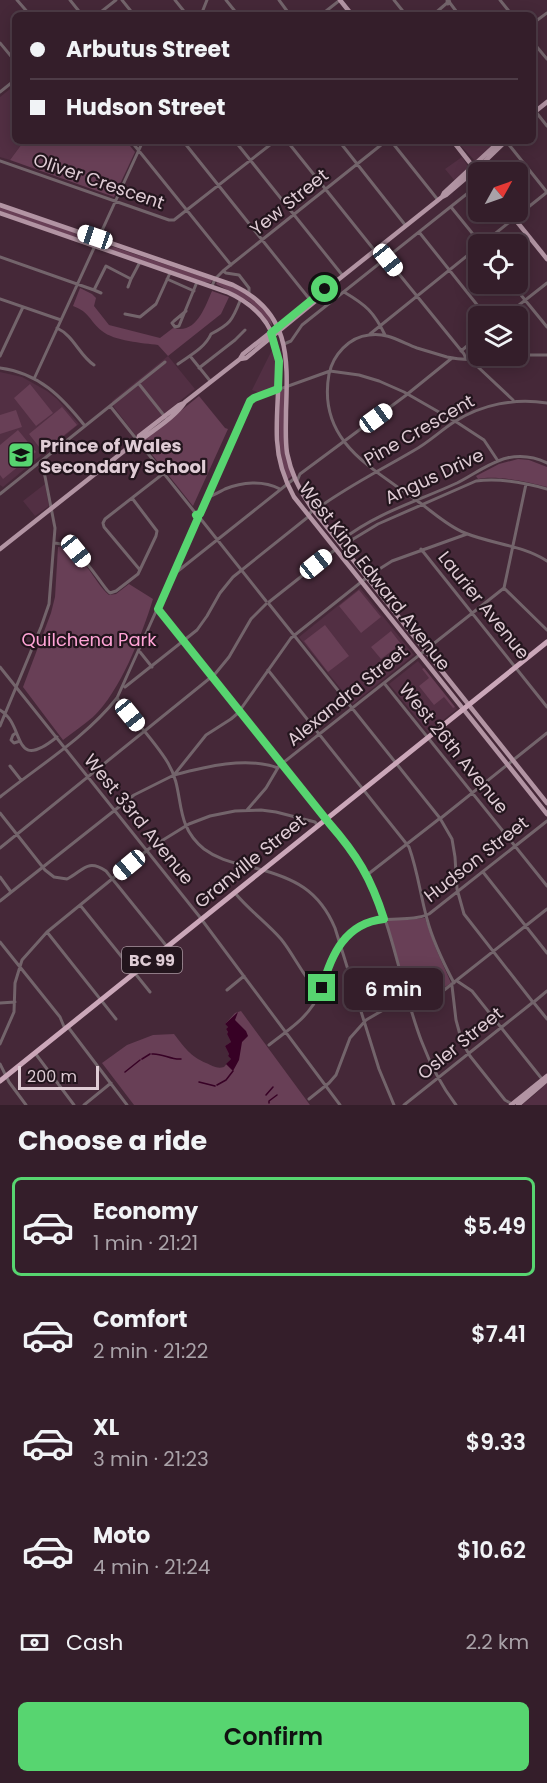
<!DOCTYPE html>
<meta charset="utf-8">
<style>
:root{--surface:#341e2a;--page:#3c2732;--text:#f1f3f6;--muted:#a9a2a8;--line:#4e3c47;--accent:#57d570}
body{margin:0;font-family:Poppins,sans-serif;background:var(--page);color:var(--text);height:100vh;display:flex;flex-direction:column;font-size:22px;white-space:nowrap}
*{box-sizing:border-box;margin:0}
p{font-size:20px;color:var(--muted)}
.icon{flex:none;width:33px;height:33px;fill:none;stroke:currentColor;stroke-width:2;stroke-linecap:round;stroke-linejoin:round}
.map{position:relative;height:1105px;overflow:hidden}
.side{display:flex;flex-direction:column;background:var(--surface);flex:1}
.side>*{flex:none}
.top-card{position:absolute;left:12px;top:12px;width:524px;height:132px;border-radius:9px;box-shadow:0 3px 15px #0003,0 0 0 2px var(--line);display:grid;align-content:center;height:132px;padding:0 18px;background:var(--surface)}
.needle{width:39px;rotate:50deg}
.controls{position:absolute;left:468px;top:162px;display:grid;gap:12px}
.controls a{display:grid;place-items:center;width:60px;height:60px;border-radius:9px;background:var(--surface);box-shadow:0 3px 15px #0003,0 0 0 2px var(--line);font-size:30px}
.scale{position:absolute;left:18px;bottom:15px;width:81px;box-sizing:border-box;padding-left:6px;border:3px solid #dfccd5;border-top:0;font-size:16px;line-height:21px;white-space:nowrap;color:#dfccd5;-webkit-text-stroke:4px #23151d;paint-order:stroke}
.end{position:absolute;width:27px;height:27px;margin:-14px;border:8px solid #57d570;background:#111;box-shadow:0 0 0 3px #111}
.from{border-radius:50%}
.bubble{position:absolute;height:42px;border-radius:9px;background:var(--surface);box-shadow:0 3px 15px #0003,0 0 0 2px var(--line);font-size:20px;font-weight:600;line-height:42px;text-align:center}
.car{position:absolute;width:18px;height:36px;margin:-18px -9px;border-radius:8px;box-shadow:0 0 4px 2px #0007;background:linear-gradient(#fff 24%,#345 0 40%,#fff 0 76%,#345 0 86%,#fff 0)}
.top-card b{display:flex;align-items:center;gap:21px;height:57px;font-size:22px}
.top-card b+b{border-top:2px solid var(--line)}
.top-card i{width:15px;height:15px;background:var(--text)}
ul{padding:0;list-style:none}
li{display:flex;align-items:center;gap:18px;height:99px;margin:0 12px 9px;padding:0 6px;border:3px solid transparent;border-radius:9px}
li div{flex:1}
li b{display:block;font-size:22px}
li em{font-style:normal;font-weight:600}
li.selected{border-color:var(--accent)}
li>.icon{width:54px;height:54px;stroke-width:1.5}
h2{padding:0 18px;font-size:27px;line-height:72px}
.pay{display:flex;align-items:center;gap:15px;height:66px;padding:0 18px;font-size:22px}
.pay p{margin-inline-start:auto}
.button{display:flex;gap:12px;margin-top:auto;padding:12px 18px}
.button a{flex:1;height:69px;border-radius:9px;background:var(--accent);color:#111;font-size:24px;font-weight:600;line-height:69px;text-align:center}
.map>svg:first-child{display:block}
.built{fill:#522f43}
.green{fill:#683f56}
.water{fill:#370125}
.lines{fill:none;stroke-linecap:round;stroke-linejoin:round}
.stream{stroke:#370125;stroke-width:1.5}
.minor{stroke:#73646b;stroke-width:3}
.major{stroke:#b294a3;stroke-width:4.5}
.highway{stroke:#cba7b9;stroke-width:5}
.route{stroke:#57d570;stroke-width:8}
.labels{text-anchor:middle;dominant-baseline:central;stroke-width:4.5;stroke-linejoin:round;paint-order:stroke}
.shield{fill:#23151d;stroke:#a7959e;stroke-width:1.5}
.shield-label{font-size:16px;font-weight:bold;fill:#dfccd5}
.street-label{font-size:18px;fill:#dfccd5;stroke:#23151d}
.poi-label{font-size:18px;font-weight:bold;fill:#dfccd5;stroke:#23151d;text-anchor:start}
.park-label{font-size:18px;fill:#ffa4d6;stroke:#23151d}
</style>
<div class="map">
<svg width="547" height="1105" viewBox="0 0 547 1105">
<rect width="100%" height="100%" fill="#452838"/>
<path class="built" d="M15 85V141H24L10 160 0 157V97Z
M466 141H498L476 162 461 146Z
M462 157 469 168 455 181 445 169Z
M273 348 275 358V387L260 393 252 390Z
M168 356 195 389 136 436 114 407 112 401Z
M0 372 22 377 47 391 57 399 79 424 3 487 0 485Z
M45 484 49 506 35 516 23 501Z
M360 588 414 655 353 704 299 637Z
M418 661 457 709 428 732 389 684Z
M547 1083V1105H522L533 1096Z"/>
<path class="green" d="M24 141H126L135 152 114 197 10 160Z
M0 206 94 239 95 242 86 241 5 213 0 211Z
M99 242 212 280 211 283 204 282 106 248 100 245Z
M217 282C235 285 271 305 272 326L250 302 216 284Z
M80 288 92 294 96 298 94 306 109 325 160 338 173 328C196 335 205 307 212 291L229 297 221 314 168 356 158 345C143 343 114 341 102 331 89 321 90 312 73 306Z
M30 384 53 413 36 426 14 398Z
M285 389 284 434 292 476 287 480C277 451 279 422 280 391Z
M199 396 225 428 228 429 193 506 142 442Z
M62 407 77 425 43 452 29 434Z
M16 410 22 427 0 434V415Z
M18 430 36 452 3 479 0 475V445Z
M518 459 529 460 547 467V487C528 482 497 475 478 479L476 476 499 464Z
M62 546C84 553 93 581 109 595L116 594 129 584 153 599C142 635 120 692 93 717 84 725 73 732 63 740L23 687 51 613 55 597 58 547Z
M359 590 381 617 361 633 339 606Z
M325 625 349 656 328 672 304 641Z
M391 631 401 644 381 659 371 647Z
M424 668 455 707 453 708 444 697 434 705 419 686 429 678 422 669Z
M423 918H425L436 949 451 983 439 991 412 999 409 998 387 923 389 920H409Z
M241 1011 310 1105H134L102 1063 127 1045 153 1035 174 1034C185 1048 190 1056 206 1063 213 1066 217 1069 224 1067L231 1059 228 1056 229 1054 225 1046 231 1042 227 1034 228 1032 226 1029 228 1027 225 1024 235 1013Z"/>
<path class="water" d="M238 1012 235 1020 246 1031 248 1036 242 1042 239 1060 233 1071 226 1064 231 1059 228 1056 229 1054 225 1046 231 1042 227 1034 228 1032 226 1029 228 1027 225 1024Z"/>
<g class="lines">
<path class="stream" d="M152 1054C162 1053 171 1060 181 1059
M142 1059 150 1054
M125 1072 140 1060
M199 1082 215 1086
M217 1085 226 1080 233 1071
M266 1095 273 1087
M269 1103V1101L277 1095"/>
<path class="minor" d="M17 0 30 15
M70 0 82 15
M122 0 134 15
M175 0 187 15
M226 0 238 15
M279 0 290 15
M394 0 406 15
M449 0 450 3 448 4 447 1Z
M500 0 512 15
M450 3 459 15
M97 15 116 0
M201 15 207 0
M321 15 340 0
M433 15 447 3
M532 24 547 13
M532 41 547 59
M0 43 15 61
M0 92 15 80
M532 107 547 126
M131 141 231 265
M183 141 311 301
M235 141 343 276
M287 141 375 251
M339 141 406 226
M391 141 438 200
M506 141 546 191
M0 161 169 220H174L275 141
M451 207 481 244
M419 232 486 316
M482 244 546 193
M0 257 94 290 106 266 131 279 140 262
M386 258 464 354 466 359
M223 271 226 273 239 275 249 288V294
M167 279 194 291
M512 284 547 327
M212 286 215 279 223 271 386 141
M128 287 131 279
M94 290 101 293
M344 292C366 305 374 312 385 335
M0 299 61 320
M186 311 174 321 172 323 175 327 179 326 197 282
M125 314 140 317 156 304 170 273
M505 316 547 283
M57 328C74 336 79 355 94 365
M370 334 478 247
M284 344 291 341 302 325 478 185
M461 351 478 337
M518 355H547
M0 356 23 307
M190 356 211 382
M511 356C490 358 468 362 447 357 437 354 427 351 417 348 401 342 387 332 369 335 349 337 333 355 329 374 317 441 371 467 416 500 432 511 447 526 465 533 492 544 522 545 547 561
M473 359 478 367 513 400
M178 364C189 356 205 348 211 334 230 324 232 321 240 301
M0 368C39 373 62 397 85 426
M199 368 235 340 245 330
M34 379 143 141
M139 384 166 418
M110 406 197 515
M297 481 300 474 405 396 452 358
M0 494 165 362
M207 497C213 496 219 492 225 489 242 482 263 480 280 489
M314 511C346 487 379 471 413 451 428 443 440 431 454 422 482 404 515 398 547 403
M199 514 252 399 330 371 359 375 379 381 404 392 458 423 484 440 498 461
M200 518 266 601
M55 543C78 544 94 574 107 590L110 593 116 591 138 574 156 536 157 531 132 498
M341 544 342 540C376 513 418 501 457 483 473 475 490 462 507 458 520 455 535 457 547 463
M341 545 345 544 378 524 476 481C498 478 526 483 547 489
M421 549 547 707
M140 570 104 527 103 523 105 519 164 473
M174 572 178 571 295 478
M504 588 547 630
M269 602 336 549
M269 604 439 817
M158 609 329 823C346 843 362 862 373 887 404 959 407 1041 456 1105
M140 652 152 667
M0 667 199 916 340 1105
M268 670 409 847C418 872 420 894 427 919 433 942 443 962 454 983
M384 683 547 886
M125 687 197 630 207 616 220 593 233 577 308 517 312 510
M117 698C133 719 154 740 168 763 186 793 172 823 204 849 220 861 237 863 255 868 294 878 319 890 335 928L379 1069 394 1105
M0 710C26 725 11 774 57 737
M0 726 41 627 49 604 55 528 42 461
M16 733 13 735 11 740 14 743 20 741
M10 766 21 780
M174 775C204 767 247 756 278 768
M0 797C40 765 85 738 117 698L198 518
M247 810 266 788 279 766 504 588 526 484
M0 813 45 870 54 877 67 879C83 871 87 858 106 871L181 964
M441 818 547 733
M441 820 452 839 455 857 457 889 464 914 532 1001
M0 848 215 674 229 657 251 619 266 604
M483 872 547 953
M367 875 439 819
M0 877 11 892
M235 893C249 910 267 923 281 939 295 956 303 978 320 993
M0 901 134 795 174 775 206 735 231 719 238 713 291 638 370 575 392 561 467 534
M80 905 150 992
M47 932 116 1019
M0 942 60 1017 65 1029
M457 981 472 991 542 1079
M452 986 456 1020 462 1042 470 1056 505 1100 512 1104
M227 990 244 976
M535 1001 547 991
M0 1003 15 1002
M534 1003 547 1019
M68 1027 127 1105
M0 1044 14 1012 15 983 22 960 47 932 150 848 189 824 210 816 235 811 261 810 276 812 315 822 318 826
M269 1045C284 1033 302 1022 313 1005 321 994 323 980 327 967 333 948 349 932 366 924 387 915 409 923 429 914L547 821
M35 1053 74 1105
M0 1064 9 1082 26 1105
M309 1099 329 1083 336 1075 350 1038 366 1020 385 1009 443 991 547 909
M84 1105 111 1083
M404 1105 532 1003"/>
<path class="major" d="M340 0 352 15
M532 114 547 102
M453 141 478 173
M442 197 444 193 500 141
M0 205 233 285C290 312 288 357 286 411 286 425 285 439 287 453 291 473 299 490 311 507L547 803
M509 212 547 259
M0 213 227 292C298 324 274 379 277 440 278 461 284 479 294 497L547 814
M240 359 246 358 324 294
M138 440 139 436 179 405 184 403
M0 549 138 440H141C155 429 175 417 185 402L240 359 243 354 325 289 329 287 442 197 446 195 479 167 506 141
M511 1105 547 1076
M518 1105 547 1080"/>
<path class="highway" d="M0 1081 547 642"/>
</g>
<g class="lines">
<path class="route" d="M322 988C331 955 345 923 384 919 371 878 357 855 329 823L158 609 198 518 196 515 200 514 250 401 254 398 278 389 279 361 271 333 325 289"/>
</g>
<defs>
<symbol id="school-square" viewBox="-11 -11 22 22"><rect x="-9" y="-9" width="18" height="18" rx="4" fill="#57d570" stroke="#23151d"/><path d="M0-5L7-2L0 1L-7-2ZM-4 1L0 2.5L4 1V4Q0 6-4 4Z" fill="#111"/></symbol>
</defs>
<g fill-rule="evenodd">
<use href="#school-square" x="6" y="440" width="30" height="30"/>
</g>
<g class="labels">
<rect class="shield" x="122" y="947" width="60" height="26" rx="4.5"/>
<g class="shield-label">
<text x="152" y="960">BC 99</text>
</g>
<g class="street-label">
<text transform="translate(99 181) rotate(19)">Oliver Crescent</text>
<text transform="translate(289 202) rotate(-39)">Yew Street</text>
<text transform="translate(419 430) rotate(-30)">Pine Crescent</text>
<text transform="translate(434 476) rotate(-25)">Angus Drive</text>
<text transform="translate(375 576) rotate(52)">West King Edward Avenue</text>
<text transform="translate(484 605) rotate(51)">Laurier Avenue</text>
<text transform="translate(347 695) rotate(-39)">Alexandra Street</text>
<text transform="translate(454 748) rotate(51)">West 26th Avenue</text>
<text transform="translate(139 819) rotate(51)">West 33rd Avenue</text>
<text transform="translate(476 859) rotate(-38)">Hudson Street</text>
<text transform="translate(250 861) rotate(-39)">Granville Street</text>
<text transform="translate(460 1043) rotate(-39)">Osler Street</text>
</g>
<g class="poi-label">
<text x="40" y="445">Prince of Wales<tspan x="40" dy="21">Secondary School</tspan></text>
</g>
<g class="park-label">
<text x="89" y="639">Quilchena Park</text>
</g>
</g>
</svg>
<div class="controls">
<a><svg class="needle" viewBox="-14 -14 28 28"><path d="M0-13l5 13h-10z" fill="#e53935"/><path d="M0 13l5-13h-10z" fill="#a9a2a8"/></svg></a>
<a><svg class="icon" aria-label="locate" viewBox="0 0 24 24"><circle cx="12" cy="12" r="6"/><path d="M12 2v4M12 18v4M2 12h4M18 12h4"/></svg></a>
<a><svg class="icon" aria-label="layers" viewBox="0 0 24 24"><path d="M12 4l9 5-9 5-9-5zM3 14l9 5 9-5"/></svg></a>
</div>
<div class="scale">200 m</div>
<i class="end from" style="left:325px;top:289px"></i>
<i class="end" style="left:322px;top:988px"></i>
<div class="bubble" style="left:344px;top:968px;width:99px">6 min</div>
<i class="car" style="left:95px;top:237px;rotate:289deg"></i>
<i class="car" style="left:388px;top:260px;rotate:141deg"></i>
<i class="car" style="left:376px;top:418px;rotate:54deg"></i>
<i class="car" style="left:76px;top:551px;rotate:141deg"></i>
<i class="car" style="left:316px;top:564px;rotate:51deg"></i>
<i class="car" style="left:130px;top:715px;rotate:141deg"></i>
<i class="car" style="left:129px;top:865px;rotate:230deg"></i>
<div class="top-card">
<b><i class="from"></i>Arbutus Street</b>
<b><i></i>Hudson Street</b>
</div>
</div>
<section class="side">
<h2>Choose a ride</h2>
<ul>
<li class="selected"><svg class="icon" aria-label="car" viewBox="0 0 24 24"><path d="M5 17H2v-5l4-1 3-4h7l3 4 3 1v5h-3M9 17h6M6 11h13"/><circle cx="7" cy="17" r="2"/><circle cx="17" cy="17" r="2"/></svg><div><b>Economy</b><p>1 min · 21:21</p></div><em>$5.49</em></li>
<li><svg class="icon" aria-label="car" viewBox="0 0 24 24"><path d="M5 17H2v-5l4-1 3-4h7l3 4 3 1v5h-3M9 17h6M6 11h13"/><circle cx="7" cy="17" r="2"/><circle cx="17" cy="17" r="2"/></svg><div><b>Comfort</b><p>2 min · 21:22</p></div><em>$7.41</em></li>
<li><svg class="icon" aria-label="car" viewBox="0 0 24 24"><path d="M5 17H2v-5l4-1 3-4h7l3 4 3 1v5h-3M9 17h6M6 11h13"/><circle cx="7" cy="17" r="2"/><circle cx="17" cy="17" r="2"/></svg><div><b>XL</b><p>3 min · 21:23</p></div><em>$9.33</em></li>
<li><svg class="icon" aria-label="car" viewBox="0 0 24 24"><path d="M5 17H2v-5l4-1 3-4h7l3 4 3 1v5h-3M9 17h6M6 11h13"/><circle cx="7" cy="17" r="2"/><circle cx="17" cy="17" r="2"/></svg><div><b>Moto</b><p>4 min · 21:24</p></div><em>$10.62</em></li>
</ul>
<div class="pay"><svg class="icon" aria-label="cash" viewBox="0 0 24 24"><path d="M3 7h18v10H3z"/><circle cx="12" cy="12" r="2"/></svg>Cash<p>2.2 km</p></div>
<div class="button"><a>Confirm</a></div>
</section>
